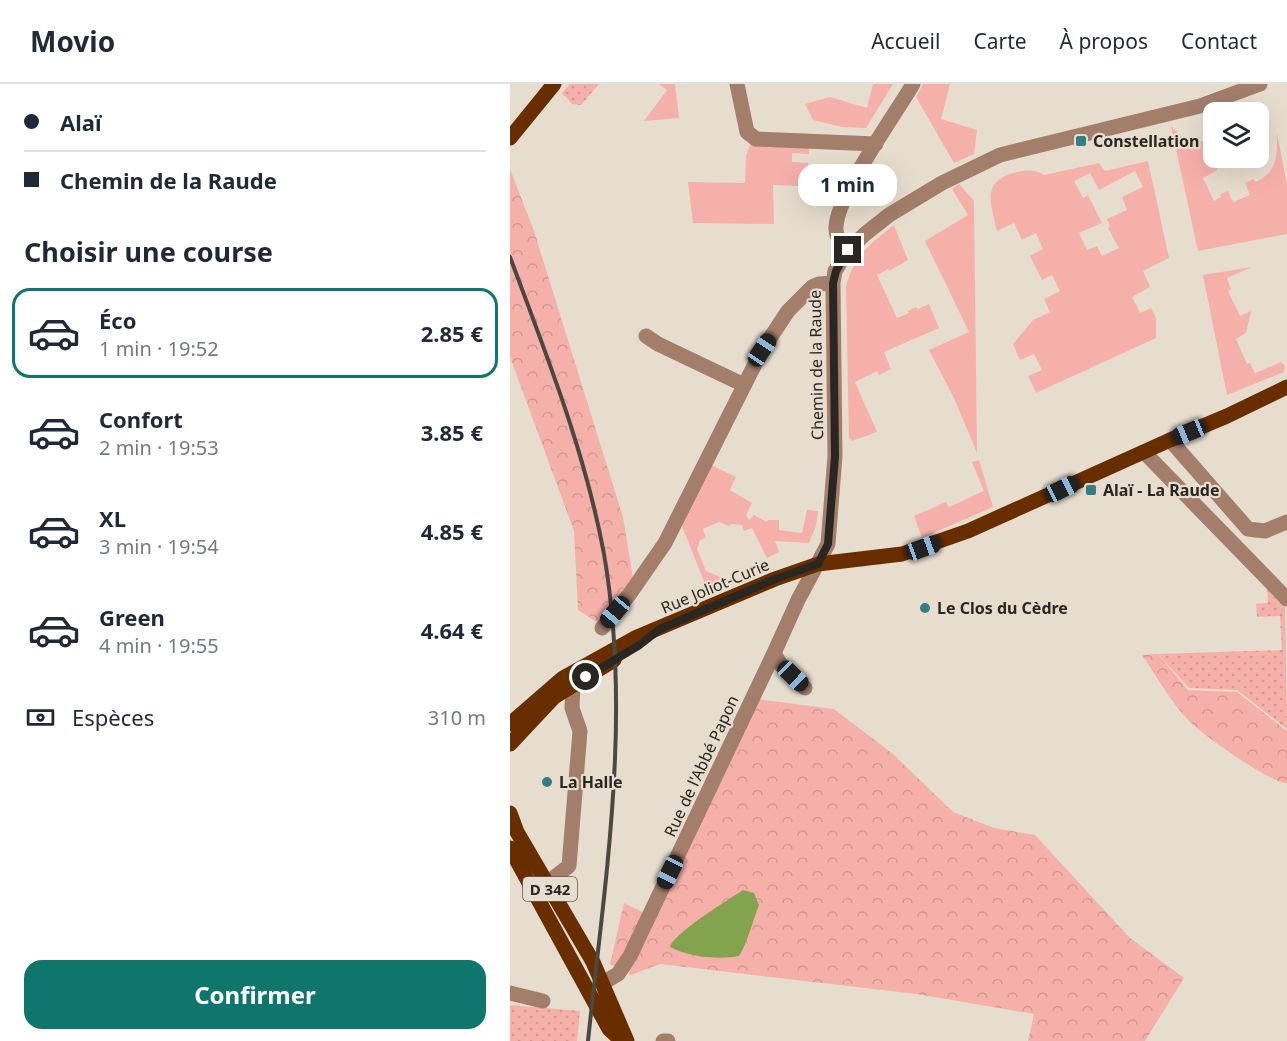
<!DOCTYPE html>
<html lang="fr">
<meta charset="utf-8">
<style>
:root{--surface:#fff;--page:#f6f6f7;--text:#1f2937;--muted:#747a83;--line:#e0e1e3;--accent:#0f766e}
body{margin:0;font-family:"Noto Sans",sans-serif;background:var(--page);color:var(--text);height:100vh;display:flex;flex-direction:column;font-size:22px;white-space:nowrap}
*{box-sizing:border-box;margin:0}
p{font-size:20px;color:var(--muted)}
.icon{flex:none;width:33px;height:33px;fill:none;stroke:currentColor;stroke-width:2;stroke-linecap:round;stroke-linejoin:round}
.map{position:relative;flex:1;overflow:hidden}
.drawer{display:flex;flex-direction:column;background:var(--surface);width:510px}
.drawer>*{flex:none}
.guide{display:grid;align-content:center;height:132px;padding:0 24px;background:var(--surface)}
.fabs{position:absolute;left:693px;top:18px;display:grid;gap:12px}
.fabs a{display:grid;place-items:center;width:66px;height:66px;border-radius:12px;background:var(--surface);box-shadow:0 6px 24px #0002;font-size:30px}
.end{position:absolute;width:27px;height:27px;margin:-14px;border:8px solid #2a2621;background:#fff;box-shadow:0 0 0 3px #fff}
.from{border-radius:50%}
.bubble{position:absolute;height:42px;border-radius:18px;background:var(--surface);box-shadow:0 6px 24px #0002;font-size:20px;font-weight:700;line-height:42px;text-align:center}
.car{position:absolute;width:18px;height:36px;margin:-18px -9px;border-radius:8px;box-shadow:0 0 4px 2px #0007;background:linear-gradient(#222 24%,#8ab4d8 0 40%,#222 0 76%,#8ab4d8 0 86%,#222 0)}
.guide b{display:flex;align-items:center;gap:21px;height:57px;font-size:22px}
.guide b+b{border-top:2px solid var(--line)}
.guide i{width:15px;height:15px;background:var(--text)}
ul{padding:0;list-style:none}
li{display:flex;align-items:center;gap:18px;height:90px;margin:0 12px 9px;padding:0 12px;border:3px solid transparent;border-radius:18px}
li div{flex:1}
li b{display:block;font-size:22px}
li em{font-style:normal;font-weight:700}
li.active{border-color:var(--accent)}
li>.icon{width:54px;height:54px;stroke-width:1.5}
h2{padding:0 24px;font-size:27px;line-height:72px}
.pay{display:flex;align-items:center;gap:15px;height:66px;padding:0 24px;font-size:22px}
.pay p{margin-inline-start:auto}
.cta{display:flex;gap:12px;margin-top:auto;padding:12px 24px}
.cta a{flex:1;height:69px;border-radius:18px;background:var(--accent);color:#fff;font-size:24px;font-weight:700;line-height:69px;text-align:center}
header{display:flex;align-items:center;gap:36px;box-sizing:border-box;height:84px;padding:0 30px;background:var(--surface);border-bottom:2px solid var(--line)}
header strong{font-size:28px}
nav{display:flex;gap:33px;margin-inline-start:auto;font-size:21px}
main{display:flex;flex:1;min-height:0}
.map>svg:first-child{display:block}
.grass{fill:url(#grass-dots)}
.forest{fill:url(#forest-crowns)}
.garden{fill:#f6b0aa;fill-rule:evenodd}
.water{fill:#84a34f}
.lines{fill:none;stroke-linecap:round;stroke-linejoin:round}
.minor{stroke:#a27e6b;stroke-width:15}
.major{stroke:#692e00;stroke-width:15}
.rail{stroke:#4c4741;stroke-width:4}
.route{stroke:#2a2621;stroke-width:8}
.poi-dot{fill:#347d82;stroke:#e7ddcf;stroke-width:2}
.labels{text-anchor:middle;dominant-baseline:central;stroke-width:4.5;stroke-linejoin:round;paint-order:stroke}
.shield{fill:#e7ddcf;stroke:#635d55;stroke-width:1.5}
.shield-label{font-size:15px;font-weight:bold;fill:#2a2621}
.poi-label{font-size:16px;font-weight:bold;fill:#2a2621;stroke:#e7ddcf;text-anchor:start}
.street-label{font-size:16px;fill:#2a2621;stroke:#e7ddcf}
</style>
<header>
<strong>Movio</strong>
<nav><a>Accueil</a><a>Carte</a><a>À propos</a><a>Contact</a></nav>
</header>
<main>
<section class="drawer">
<div class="guide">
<b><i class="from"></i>Alaï</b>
<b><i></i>Chemin de la Raude</b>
</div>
<h2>Choisir une course</h2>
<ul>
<li class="active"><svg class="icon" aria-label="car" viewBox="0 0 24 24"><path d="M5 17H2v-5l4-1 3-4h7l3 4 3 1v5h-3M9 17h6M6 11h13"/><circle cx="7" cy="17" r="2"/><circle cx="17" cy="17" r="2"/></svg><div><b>Éco</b><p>1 min · 19:52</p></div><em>2.85 €</em></li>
<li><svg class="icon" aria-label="car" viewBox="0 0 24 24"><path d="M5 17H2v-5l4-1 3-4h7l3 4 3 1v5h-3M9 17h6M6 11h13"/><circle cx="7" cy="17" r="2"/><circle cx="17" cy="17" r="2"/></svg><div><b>Confort</b><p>2 min · 19:53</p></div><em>3.85 €</em></li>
<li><svg class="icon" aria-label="car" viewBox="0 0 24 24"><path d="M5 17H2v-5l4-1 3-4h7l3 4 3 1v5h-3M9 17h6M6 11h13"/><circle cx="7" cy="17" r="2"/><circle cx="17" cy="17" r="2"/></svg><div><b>XL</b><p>3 min · 19:54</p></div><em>4.85 €</em></li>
<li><svg class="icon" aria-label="car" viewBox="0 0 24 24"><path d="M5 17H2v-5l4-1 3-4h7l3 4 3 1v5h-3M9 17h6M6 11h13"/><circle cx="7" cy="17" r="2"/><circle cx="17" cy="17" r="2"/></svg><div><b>Green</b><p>4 min · 19:55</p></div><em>4.64 €</em></li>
</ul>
<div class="pay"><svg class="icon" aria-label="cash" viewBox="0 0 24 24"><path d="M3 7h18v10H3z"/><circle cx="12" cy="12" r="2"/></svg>Espèces<p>310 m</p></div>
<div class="cta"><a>Confirmer</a></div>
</section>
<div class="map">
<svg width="777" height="957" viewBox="0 0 777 957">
<defs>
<pattern id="grass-dots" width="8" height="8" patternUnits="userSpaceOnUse" patternTransform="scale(1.5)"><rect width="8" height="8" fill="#f6b0aa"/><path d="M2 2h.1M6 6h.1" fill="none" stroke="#d39792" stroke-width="1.8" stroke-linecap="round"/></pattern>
<pattern id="forest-crowns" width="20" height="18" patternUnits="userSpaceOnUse" patternTransform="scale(1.5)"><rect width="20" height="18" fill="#f6b0aa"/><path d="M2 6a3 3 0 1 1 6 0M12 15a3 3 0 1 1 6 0" fill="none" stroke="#d39792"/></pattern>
</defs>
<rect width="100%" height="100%" fill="#e7ddcf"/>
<path class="grass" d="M60 0H89L71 21 62 20 52 9Z
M757 505 775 522 777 645 727 606 679 604 648 570 772 566 770 532 747 533 746 520 758 519Z
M0 921 70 927 67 957H0Z"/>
<path class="forest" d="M0 85 24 147 113 433 123 494 90 540 68 526 64 447 0 273Z
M648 570 678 606 727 608 777 647V699C762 700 699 655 686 643 665 626 648 594 632 571Z
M247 615 324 625 383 670 443 728 484 744 525 751 620 854 674 894 635 957H518L524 930 406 910 150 880 121 891 100 880 114 819 144 834Z"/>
<path class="garden" d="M149 0H165L169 34 134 37 157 6Z
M363 0H383L356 44 332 43 303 36 295 20 320 13 357 24Z
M413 0H440L431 35 467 46 464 70 444 79 406 13Z
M661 42C671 54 680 59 696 57L698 65 703 64V73L708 84 706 87 693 94 704 117 711 113 710 110 718 107 723 118 740 111 735 99 743 95 746 98C768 87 767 71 767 49L777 101V150L688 167Z
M240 61 299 64V70L282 69V78L298 79V93H290L289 102 263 101 264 140 183 139 178 98 235 99 236 72Z
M638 77 659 174 633 187 640 203 622 213 630 229 641 224 646 234V254L526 309 518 292 532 286 524 270 510 276 503 260 523 236 540 228 534 215 550 207 542 191 532 196 520 172 533 165 526 149 512 156 504 139 487 147C481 119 470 97 507 88 517 86 525 85 534 91L589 79 595 87ZM625 87 633 103 612 113 617 126 597 135 600 142 598 144 609 164 592 172 587 162 577 166 569 149 592 139 578 111 573 114 564 97 580 89 589 106Z
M449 100 464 117 467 369 444 314 419 266 459 248 415 157 458 131 442 105Z
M384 141 398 176 379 187 378 185 367 191 387 234 399 229 398 227 406 223 408 225 419 220 429 244 374 268 381 285 369 291 367 287 345 298 367 348 342 357 339 354 336 203C344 171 360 160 384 141Z
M742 183 717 194 721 205 718 207 730 232 741 227 736 249 726 255 737 280 740 279 745 289 771 278 775 282 774 288 717 311 693 191Z
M469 376 483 423 412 454 404 432 436 418 439 423 474 407 462 378Z
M201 381 226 393 220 406 242 419 236 431 239 436 244 431 257 438 258 436H269V446L292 449 297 426 308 427 306 442 299 459 265 457 269 468 257 474 242 444 234 447 232 441 222 440 219 442 209 438 193 445 196 454 190 456 187 465 196 487 224 499 199 510 172 442Z"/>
<path class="water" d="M233 806 244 809 249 821C243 836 237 860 229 872 209 876 179 873 160 863 164 849 218 816 233 806Z"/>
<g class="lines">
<path class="minor" d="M227 0 237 48 246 55 366 60
M338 166C331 160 325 153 326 143 327 111 385 31 403 0
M136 252 148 260 234 301
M660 356 738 445 755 447 777 438
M634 368 777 515
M92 544 119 511 155 459 252 266 278 227 302 203 309 200 323 199
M264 569 271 581 295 604
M37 799 59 782 70 647 62 624 63 600
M93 899 108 890 120 872 264 569 288 516 318 460 325 372 323 199 325 187 338 166 355 150 379 131 432 99 490 71 690 22 750 0
M0 909 33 917
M153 957H158"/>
<path class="major" d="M0 54 44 0
M0 640 53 594 125 554 265 495 308 480 392 470 458 447 660 356 717 332 777 303
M0 660 44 613 104 576
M0 729 7 748 83 878 117 957
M0 764 99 945 112 957"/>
<path class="rail" d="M0 173C36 270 75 367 94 470 122 632 95 796 78 957"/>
</g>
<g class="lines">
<path class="route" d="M76 593 128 562 150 545 265 495 308 480 318 460 325 372 323 199 326 187 338 166"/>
</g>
<g class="poi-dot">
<rect x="565" y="51" width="12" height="12" rx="3"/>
<rect x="575" y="400" width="12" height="12" rx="3"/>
<circle cx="415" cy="524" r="6"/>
<circle cx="37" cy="698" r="6"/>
</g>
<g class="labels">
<rect class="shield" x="13" y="793" width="54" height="24" rx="4.5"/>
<g class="shield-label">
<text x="40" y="805">D 342</text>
</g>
<g class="poi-label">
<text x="583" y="57">Constellation</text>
<text x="593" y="406">Alaï - La Raude</text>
<text x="427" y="524">Le Clos du Cèdre</text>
<text x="49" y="698">La Halle</text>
</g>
<g class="street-label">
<text transform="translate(306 281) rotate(-91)">Chemin de la Raude</text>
<text transform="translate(205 502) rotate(-23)">Rue Joliot-Curie</text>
<text transform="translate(191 682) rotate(-65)">Rue de l'Abbé Papon</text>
</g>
</g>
</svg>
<div class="fabs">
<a><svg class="icon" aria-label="layers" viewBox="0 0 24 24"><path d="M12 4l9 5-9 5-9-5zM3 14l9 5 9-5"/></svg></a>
</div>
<i class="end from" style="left:76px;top:593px"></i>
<i class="end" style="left:338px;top:166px"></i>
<div class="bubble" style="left:288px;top:80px;width:99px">1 min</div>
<i class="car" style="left:252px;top:266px;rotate:34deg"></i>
<i class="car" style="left:679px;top:348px;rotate:248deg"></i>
<i class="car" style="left:552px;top:405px;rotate:64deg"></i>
<i class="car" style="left:413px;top:464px;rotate:70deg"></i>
<i class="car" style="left:105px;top:528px;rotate:220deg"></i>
<i class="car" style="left:283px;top:592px;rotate:134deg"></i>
<i class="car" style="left:160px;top:788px;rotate:206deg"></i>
</div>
</main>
